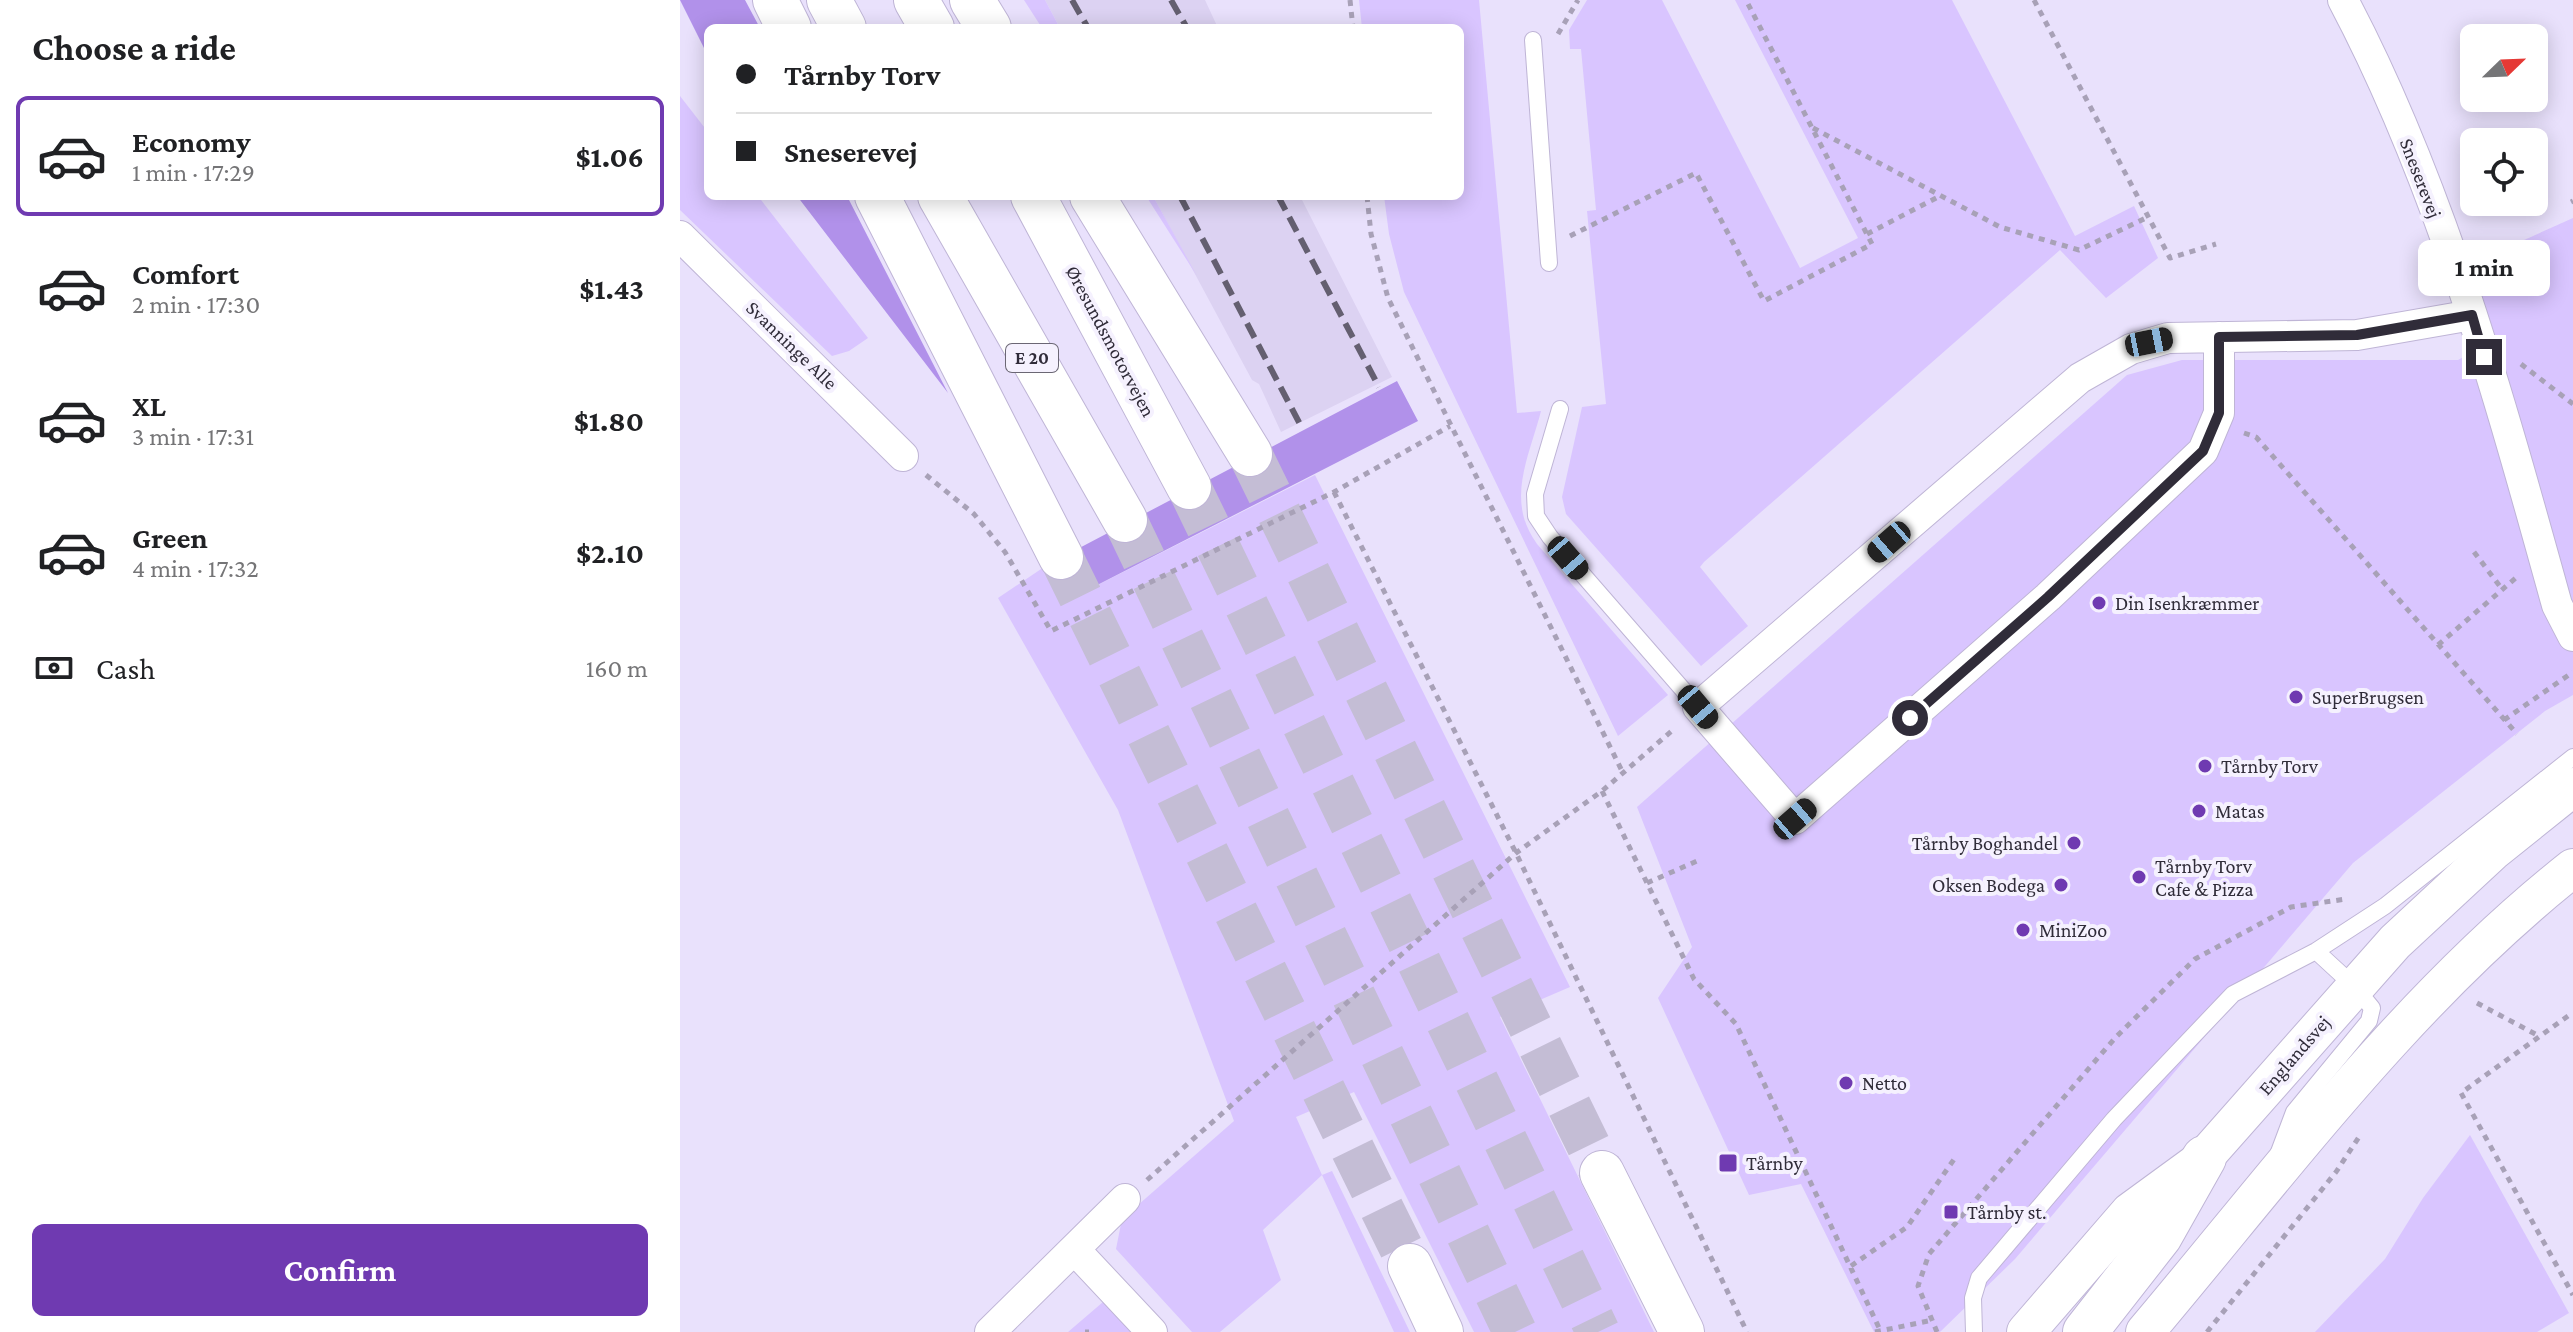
<!DOCTYPE html>
<meta charset="utf-8">
<style>
:root{--surface:#fff;--page:#f6f6f6;--text:#202124;--muted:#757577;--line:#e0e0e0;--accent:#6f3ab1}
body{margin:0;font-family:"Crimson Pro",serif;background:var(--page);color:var(--text);height:100vh;display:flex;flex-direction:column;font-size:30px;white-space:nowrap}
*{box-sizing:border-box;margin:0}
p{font-size:26px;color:var(--muted)}
.icon{flex:none;width:44px;height:44px;fill:none;stroke:currentColor;stroke-width:2;stroke-linecap:round;stroke-linejoin:round}
.map{position:relative;flex:1;overflow:hidden}
.sheet{display:flex;flex-direction:column;background:var(--surface);width:680px}
.sheet>*{flex:none}
.hud{position:absolute;left:24px;top:24px;width:760px;height:176px;border-radius:12px;box-shadow:0 4px 20px #0003;display:grid;align-content:center;height:176px;padding:0 32px;background:var(--surface)}
.needle{width:52px;rotate:67deg}
.tools{position:absolute;left:1780px;top:24px;display:grid;gap:16px}
.tools a{display:grid;place-items:center;width:88px;height:88px;border-radius:12px;background:var(--surface);box-shadow:0 4px 20px #0003;font-size:40px}
.end{position:absolute;width:36px;height:36px;margin:-18px;border:10px solid #302c39;background:#fff;box-shadow:0 0 0 4px #fff}
.from{border-radius:50%}
.bubble{position:absolute;height:56px;border-radius:12px;background:var(--surface);box-shadow:0 4px 20px #0003;font-size:26px;font-weight:700;line-height:56px;text-align:center}
.car{position:absolute;width:24px;height:48px;margin:-24px -12px;border-radius:10px;box-shadow:0 0 6px 2px #0007;background:linear-gradient(#222 24%,#8ab4d8 0 40%,#222 0 76%,#8ab4d8 0 86%,#222 0)}
.hud b{display:flex;align-items:center;gap:28px;height:76px;font-size:30px}
.hud b+b{border-top:2px solid var(--line)}
.hud i{width:20px;height:20px;background:var(--text)}
ul{padding:0;list-style:none}
li{display:flex;align-items:center;gap:24px;height:120px;margin:0 16px 12px;padding:0 16px;border:4px solid transparent;border-radius:12px}
li div{flex:1}
li b{display:block;font-size:30px}
li em{font-style:normal;font-weight:700}
li.on{border-color:var(--accent)}
li>.icon{width:72px;height:72px;stroke-width:1.5}
h2{padding:0 32px;font-size:36px;line-height:96px}
.pay{display:flex;align-items:center;gap:20px;height:88px;padding:0 32px;font-size:30px}
.pay p{margin-inline-start:auto}
.action{display:flex;gap:16px;margin-top:auto;padding:16px 32px}
.action a{flex:1;height:92px;border-radius:12px;background:var(--accent);color:#fff;font-size:32px;font-weight:700;line-height:92px;text-align:center}
main{display:flex;flex:1;min-height:0}
.map>svg:first-child{display:block}
.built{fill:#dcd2f2}
.green{fill:#d9c5ff}
.forest{fill:#b191ea}
.lines{fill:none;stroke-linecap:round;stroke-linejoin:round}
.motorway-tunnel{stroke:#c4bdd5;stroke-width:44;stroke-dasharray:44 22;stroke-linecap:butt}
.service-casing{stroke:#bfb5d6;stroke-width:18}
.minor-casing{stroke:#bfb5d6;stroke-width:32}
.tertiary-casing{stroke:#bfb5d6;stroke-width:40}
.motorway-casing{stroke:#bfb5d6;stroke-width:46}
.path{stroke:#a8a1b7;stroke-width:5;stroke-dasharray:6 6;stroke-linecap:butt}
.service{stroke:#fff;stroke-width:16}
.minor{stroke:#fff;stroke-width:30}
.tertiary{stroke:#fff;stroke-width:38}
.motorway{stroke:#fff;stroke-width:44}
.rail{stroke:#645f70;stroke-width:6;stroke-dasharray:16 8;stroke-linecap:butt}
.route{stroke:#302c39;stroke-width:10}
.poi-dot{fill:#6f3ab1;stroke:#f5f1fe;stroke-width:3}
.labels{text-anchor:middle;dominant-baseline:central;stroke-width:8;stroke-linejoin:round;paint-order:stroke}
.shield{fill:#f5f1fe;stroke:#6b6774;stroke-width:2}
.shield-label{font-size:18px;font-weight:bold;fill:#302c39}
.street-label{font-size:20px;fill:#302c39;stroke:#f5f1fe}
.poi-label{font-size:20px;fill:#302c39;stroke:#f5f1fe;text-anchor:start}
</style>
<main>
<section class="sheet">
<h2>Choose a ride</h2>
<ul>
<li class="on"><svg class="icon" aria-label="car" viewBox="0 0 24 24"><path d="M5 17H2v-5l4-1 3-4h7l3 4 3 1v5h-3M9 17h6M6 11h13"/><circle cx="7" cy="17" r="2"/><circle cx="17" cy="17" r="2"/></svg><div><b>Economy</b><p>1 min · 17:29</p></div><em>$1.06</em></li>
<li><svg class="icon" aria-label="car" viewBox="0 0 24 24"><path d="M5 17H2v-5l4-1 3-4h7l3 4 3 1v5h-3M9 17h6M6 11h13"/><circle cx="7" cy="17" r="2"/><circle cx="17" cy="17" r="2"/></svg><div><b>Comfort</b><p>2 min · 17:30</p></div><em>$1.43</em></li>
<li><svg class="icon" aria-label="car" viewBox="0 0 24 24"><path d="M5 17H2v-5l4-1 3-4h7l3 4 3 1v5h-3M9 17h6M6 11h13"/><circle cx="7" cy="17" r="2"/><circle cx="17" cy="17" r="2"/></svg><div><b>XL</b><p>3 min · 17:31</p></div><em>$1.80</em></li>
<li><svg class="icon" aria-label="car" viewBox="0 0 24 24"><path d="M5 17H2v-5l4-1 3-4h7l3 4 3 1v5h-3M9 17h6M6 11h13"/><circle cx="7" cy="17" r="2"/><circle cx="17" cy="17" r="2"/></svg><div><b>Green</b><p>4 min · 17:32</p></div><em>$2.10</em></li>
</ul>
<div class="pay"><svg class="icon" aria-label="cash" viewBox="0 0 24 24"><path d="M3 7h18v10H3z"/><circle cx="12" cy="12" r="2"/></svg>Cash<p>160 m</p></div>
<div class="action"><a>Confirm</a></div>
</section>
<div class="map">
<svg width="1893" height="1332" viewBox="0 0 1893 1332">
<rect width="100%" height="100%" fill="#e9e1fc"/>
<path class="built" d="M365 0H525L538 28H380Z
M473 196H620L712 377 601 432 579 384 572 380Z"/>
<path class="green" d="M344 0H365L380 28H362Z
M679 0H799L837 413 861 411C849 458 825 500 857 544L988 695 938 736 724 292 709 234 704 196H780V28H682Z
M907 0H982L1120 268 1178 238 1055 0H1272L1395 236 1454 206 1478 258 1426 298 1380 250 1024 562 1020 567 1068 626 1021 666 886 514 882 497 902 407 926 404 907 211 916 210 901 49H890L889 30Z
M0 96 28 132V196H78L188 338 169 351 152 356 0 210Z
M466 196H473L517 276Z
M1893 218V695L1865 711 1673 863 1335 1259 1260 1332H1194L1121 1184 1069 1195 978 998 1012 947 957 807 1447 375 1502 360H1778L1799 348 1775 271Z
M635 475 890 987 820 1017 974 1332H794L674 1092 616 1117 642 1175 652 1171 730 1332H714L642 1175 583 1230 601 1280 540 1332H512L436 1249 442 1219 554 1121 438 810 318 598 367 565 386 601Z
M1790 1135 1889 1313 1857 1332H1635L1705 1259 1743 1198Z
M423 1302 452 1332H388Z"/>
<path class="forest" d="M0 0H65L80 28H28V56Z
M117 196H167L268 393Z
M717 381 738 421 386 601 367 565Z"/>
<g class="lines">
<path class="motorway-tunnel" d="M570 454 922 1173
M509 487 918 1332
M445 520 835 1332
M381 557 730 1266"/>
<defs>
<path id="service" d="M853 40 869 263
M880 409 855 494 856 516 870 537 1018 707
M1599 1152 1614 1112 1689 1021 1692 1008 1674 986 1636 951
M1294 1332 1293 1298 1299 1278 1434 1119 1553 994 1636 951 1705 906 1893 757"/>
<path id="minor" d="M1663 0C1761 185 1821 403 1877 605L1893 636
M0 236 223 456
M1539 337V413L1523 451 1368 597 1115 819 1018 707 1400 378 1451 349 1488 338 1677 335 1792 315
M395 1250 472 1332
M310 1332 445 1199"/>
<path id="tertiary" d="M1346 1332 1450 1212 1524 1158 1715 942 1812 852 1893 787
M1465 1332C1601 1171 1727 999 1893 868"/>
<path id="motorway" d="M95 0 109 28
M149 0 164 28
M236 0 252 28
M292 0 309 28
M197 196 381 557
M260 196 445 520
M353 196 509 487
M412 196 570 454
M922 1173 1002 1332
M730 1266 761 1332
M1405 1332 1480 1236 1524 1158"/>
</defs>
<use href="#service" class="service-casing"/>
<use href="#minor" class="minor-casing"/>
<use href="#tertiary" class="tertiary-casing"/>
<use href="#motorway" class="motorway-casing"/>
<path class="path" d="M670 0 673 28
M1354 0 1490 258 1536 244
M878 34 898 0
M1133 128 1320 227 1399 250 1468 217
M687 196 691 234 708 298 943 773
M1891 202 1893 201
M1187 234 1260 196
M890 236 1016 173 1084 301 1192 244 1066 0
M1841 364 1893 404
M1564 433 1576 437 1837 734
M246 475 294 514 325 552 371 631 654 492 770 426
M654 492 836 853 1067 1332
M1794 552 1822 589
M1758 645 1838 576
M1824 720 1893 672
M922 791 1014 979 1056 1024 1201 1332
M967 883 1017 861
M1797 1003 1859 1036
M1888 1016 1781 1093 1893 1295
M467 1180 836 853 922 791 994 729
M1171 1266 1227 1227 1277 1155
M405 1332H409
M1195 1332 1253 1320
M1257 1332 1238 1286 1249 1254 1435 1038 1515 959 1611 907 1666 899
M1527 1332 1656 1172 1681 1134"/>
<use href="#service" class="service"/>
<use href="#minor" class="minor"/>
<use href="#tertiary" class="tertiary"/>
<use href="#motorway" class="motorway"/>
<path class="rail" d="M392 0 408 28
M491 0 507 28
M500 196 621 426
M598 196 699 387"/>
</g>
<g class="lines">
<path class="route" d="M1230 718 1368 597 1523 451 1539 413V337L1677 335 1792 315 1804 357"/>
</g>
<g class="poi-dot">
<circle cx="1419" cy="603" r="8"/>
<circle cx="1616" cy="697" r="8"/>
<circle cx="1525" cy="766" r="8"/>
<circle cx="1519" cy="811" r="8"/>
<circle cx="1394" cy="843" r="8"/>
<circle cx="1459" cy="877" r="8"/>
<circle cx="1381" cy="885" r="8"/>
<circle cx="1343" cy="930" r="8"/>
<circle cx="1166" cy="1083" r="8"/>
<rect x="1038" y="1153" width="20" height="20" rx="4"/>
<rect x="1263" y="1204" width="16" height="16" rx="4"/>
</g>
<g class="labels">
<rect class="shield" x="326" y="344" width="52" height="28" rx="6"/>
<g class="shield-label">
<text x="352" y="358">E 20</text>
</g>
<g class="street-label">
<text transform="translate(1741 178) rotate(69)">Sneserevej</text>
<text transform="translate(431 341) rotate(62)">Øresundsmotorvejen</text>
<text transform="translate(112 345) rotate(44)">Svanninge Alle</text>
<text transform="translate(1614 1055) rotate(-49)">Englandsvej</text>
</g>
<g class="poi-label">
<text x="1435" y="603">Din Isenkræmmer</text>
<text x="1632" y="697">SuperBrugsen</text>
<text x="1541" y="766">Tårnby Torv</text>
<text x="1535" y="811">Matas</text>
<text x="1378" y="843" text-anchor="end">Tårnby Boghandel</text>
<text x="1475" y="866">Tårnby Torv<tspan x="1475" dy="23">Cafe &amp; Pizza</tspan></text>
<text x="1365" y="885" text-anchor="end">Oksen Bodega</text>
<text x="1359" y="930">MiniZoo</text>
<text x="1182" y="1083">Netto</text>
<text x="1066" y="1163">Tårnby</text>
<text x="1287" y="1212">Tårnby st.</text>
</g>
</g>
</svg>
<div class="tools">
<a><svg class="needle" viewBox="-14 -14 28 28"><path d="M0-13l5 13h-10z" fill="#e53935"/><path d="M0 13l5-13h-10z" fill="#757577"/></svg></a>
<a><svg class="icon" aria-label="locate" viewBox="0 0 24 24"><circle cx="12" cy="12" r="6"/><path d="M12 2v4M12 18v4M2 12h4M18 12h4"/></svg></a>
</div>
<i class="end from" style="left:1230px;top:718px"></i>
<i class="end" style="left:1804px;top:357px"></i>
<div class="bubble" style="left:1738px;top:240px;width:132px">1 min</div>
<i class="car" style="left:1469px;top:342px;rotate:79deg"></i>
<i class="car" style="left:1209px;top:542px;rotate:229deg"></i>
<i class="car" style="left:888px;top:558px;rotate:139deg"></i>
<i class="car" style="left:1018px;top:707px;rotate:140deg"></i>
<i class="car" style="left:1115px;top:819px;rotate:49deg"></i>
<div class="hud">
<b><i class="from"></i>Tårnby Torv</b>
<b><i></i>Sneserevej</b>
</div>
</div>
</main>
